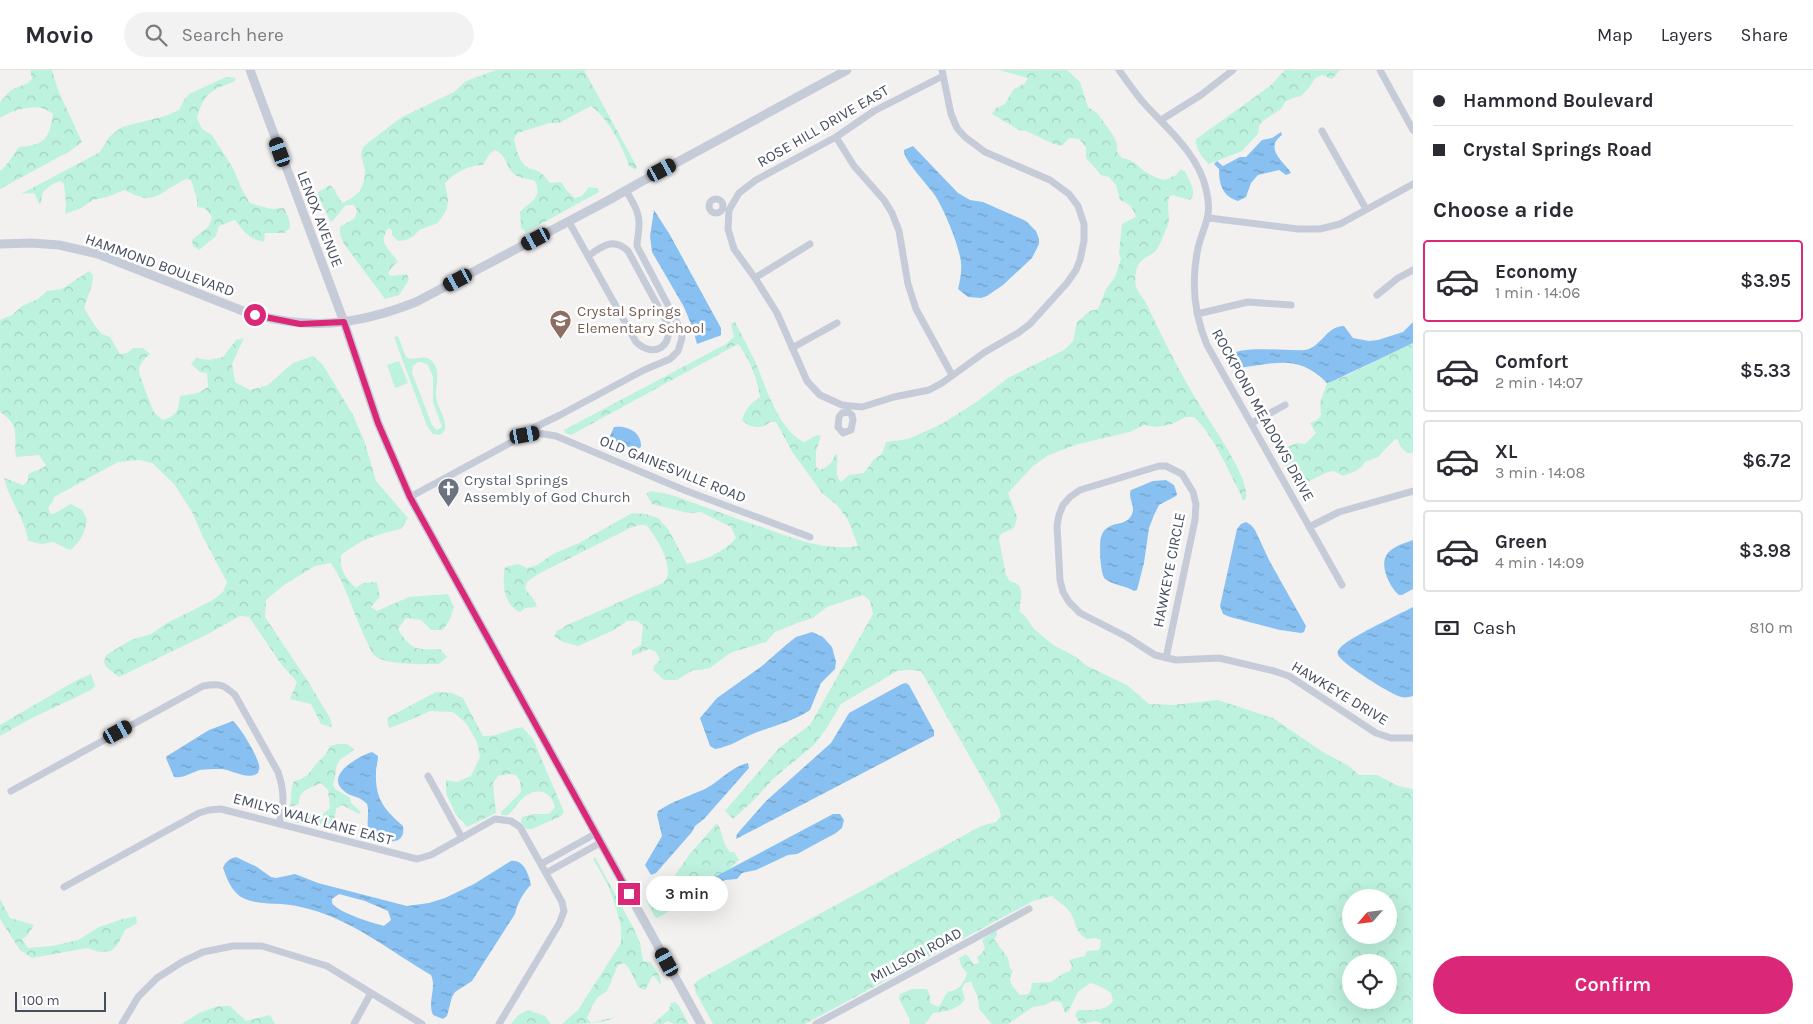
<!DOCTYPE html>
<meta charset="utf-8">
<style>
:root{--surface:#fff;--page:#f2f2f3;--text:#2b2b33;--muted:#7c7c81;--line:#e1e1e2;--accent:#db2777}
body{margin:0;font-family:Karla,sans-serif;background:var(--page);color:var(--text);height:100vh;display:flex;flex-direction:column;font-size:19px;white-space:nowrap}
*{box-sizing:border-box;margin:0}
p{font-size:16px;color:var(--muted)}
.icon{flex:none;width:28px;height:28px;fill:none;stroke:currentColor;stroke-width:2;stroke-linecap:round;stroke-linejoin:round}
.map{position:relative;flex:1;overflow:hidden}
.panel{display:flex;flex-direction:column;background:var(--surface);width:400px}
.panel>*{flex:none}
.guide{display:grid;align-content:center;height:110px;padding:0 20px;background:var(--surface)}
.needle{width:32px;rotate:242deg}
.fabs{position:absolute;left:1342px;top:819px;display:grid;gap:10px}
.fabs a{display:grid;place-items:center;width:55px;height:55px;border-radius:50%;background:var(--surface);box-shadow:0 5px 20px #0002;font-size:25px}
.scale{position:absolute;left:15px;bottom:12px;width:91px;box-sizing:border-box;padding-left:5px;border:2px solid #474d5f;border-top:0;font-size:14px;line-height:18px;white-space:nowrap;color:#474d5f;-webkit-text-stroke:4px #fff;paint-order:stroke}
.end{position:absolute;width:22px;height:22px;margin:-11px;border:6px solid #db2777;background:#fff;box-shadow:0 0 0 2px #fff}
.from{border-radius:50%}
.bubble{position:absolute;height:35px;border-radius:18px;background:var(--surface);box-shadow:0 5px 20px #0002;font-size:16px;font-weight:600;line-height:35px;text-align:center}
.car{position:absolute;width:15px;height:30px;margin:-15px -8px;border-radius:6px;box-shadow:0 0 4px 1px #0007;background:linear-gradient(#222 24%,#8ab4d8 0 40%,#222 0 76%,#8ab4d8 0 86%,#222 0)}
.guide b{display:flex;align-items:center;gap:18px;height:48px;font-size:19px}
.guide b+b{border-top:1px solid var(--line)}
.guide i{width:12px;height:12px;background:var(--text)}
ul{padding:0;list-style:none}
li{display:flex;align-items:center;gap:15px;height:82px;margin:0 10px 8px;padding:0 10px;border:2px solid var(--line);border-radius:5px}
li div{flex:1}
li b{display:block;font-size:19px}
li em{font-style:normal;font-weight:600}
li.on{border-color:var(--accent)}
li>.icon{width:45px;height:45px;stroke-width:1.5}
h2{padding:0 20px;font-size:22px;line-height:60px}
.pay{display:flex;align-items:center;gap:12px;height:55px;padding:0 20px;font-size:19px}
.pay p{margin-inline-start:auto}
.action{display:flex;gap:10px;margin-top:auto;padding:10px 20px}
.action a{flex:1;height:58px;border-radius:30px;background:var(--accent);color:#fff;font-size:20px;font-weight:600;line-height:58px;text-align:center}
header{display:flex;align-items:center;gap:30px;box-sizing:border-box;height:70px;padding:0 25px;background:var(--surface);border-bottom:1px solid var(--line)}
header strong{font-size:24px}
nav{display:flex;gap:28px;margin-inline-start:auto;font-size:18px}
.search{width:350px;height:45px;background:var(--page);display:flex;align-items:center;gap:12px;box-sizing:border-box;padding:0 18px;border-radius:28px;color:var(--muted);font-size:19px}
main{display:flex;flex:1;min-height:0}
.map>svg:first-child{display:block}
.green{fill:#bdf2de;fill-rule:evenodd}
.forest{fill:url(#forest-crowns);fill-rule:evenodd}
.water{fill:url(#water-ripples);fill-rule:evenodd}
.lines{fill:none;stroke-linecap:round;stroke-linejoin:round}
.minor{stroke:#c6cbd8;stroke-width:7}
.tertiary{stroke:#c6cbd8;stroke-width:9}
.route{stroke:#db2777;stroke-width:6}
.labels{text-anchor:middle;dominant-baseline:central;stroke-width:5;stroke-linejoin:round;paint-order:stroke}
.street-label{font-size:15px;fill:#474d5f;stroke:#fff}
.education-label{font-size:15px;fill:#785e54;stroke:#fff;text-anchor:start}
.worship-label{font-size:15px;fill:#5b616d;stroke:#fff;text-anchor:start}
</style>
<header>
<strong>Movio</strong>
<div class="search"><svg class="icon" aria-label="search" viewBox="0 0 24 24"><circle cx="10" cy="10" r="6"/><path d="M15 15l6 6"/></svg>Search here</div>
<nav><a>Map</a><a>Layers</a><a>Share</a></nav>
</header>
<main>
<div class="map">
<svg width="1413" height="954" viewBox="0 0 1413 954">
<defs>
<pattern id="forest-crowns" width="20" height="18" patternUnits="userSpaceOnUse" patternTransform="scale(1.25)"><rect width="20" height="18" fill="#bdf2de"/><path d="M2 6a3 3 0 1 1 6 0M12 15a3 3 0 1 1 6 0" fill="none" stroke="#a4d1c1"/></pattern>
<pattern id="water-ripples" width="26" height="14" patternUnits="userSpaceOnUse" patternTransform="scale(1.25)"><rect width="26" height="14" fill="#88c1f1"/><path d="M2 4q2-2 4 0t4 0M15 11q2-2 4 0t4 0" fill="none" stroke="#719fc6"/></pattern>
</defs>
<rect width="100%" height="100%" fill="#f3f1f0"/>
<path class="green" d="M398 266 406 287C415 292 424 283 432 291 441 301 436 314 436 326 437 338 447 348 445 360L440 365 433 364 427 356 394 267ZM418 292H422L428 295 433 307V332L442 357 437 360 432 355 412 303 413 296Z
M399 291 408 313 395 318 387 295Z"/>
<path class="forest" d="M30 0H52L58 20 82 72 70 81 0 119V101C9 94 12 86 19 77 45 75 49 69 53 44 50 42 46 39 42 38 30 35 10 41 0 48V32L11 20 28 13 32 9Z
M496 0H584L637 97 636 100 629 96C623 77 608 48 591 36L559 53H549L518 63 514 68C516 77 518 91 527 97 531 100 531 98 535 100 542 102 546 108 550 113L561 112 568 122 575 128 582 126 589 117 598 118 599 122 526 162 521 158 520 142C530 131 543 129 535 111 530 109 520 108 515 105 506 99 508 86 495 80L490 83 483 95C470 95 452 103 445 114L448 129 447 139 438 153 419 160 414 166 406 170 398 171 392 165V160L388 158C377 174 390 179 398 192L393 196 388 203 391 206 407 204 409 210 399 225 385 229 344 174 340 165V157L355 148 357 140 354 135H346C340 141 337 147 331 152L318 127V122L330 115C337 120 336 127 343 133L352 128 360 121 364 111 365 100 361 85 363 77 370 71 402 47 454 22 466 11Z
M999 0H1067L1080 12 1088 37 1097 43 1113 65 1117 74V82L1122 88C1136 90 1138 98 1149 104 1154 107 1160 109 1165 110L1176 105 1180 100 1185 101 1193 119V126L1190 130 1172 125 1169 127C1167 135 1169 142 1169 150 1169 154 1159 177 1156 181 1148 188 1139 187 1136 202 1135 206 1135 213 1136 217 1138 222 1143 228 1146 233 1163 268 1180 304 1201 337 1211 354 1254 414 1245 430H1242L1241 425C1228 400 1214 366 1194 347H1186L1172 354 1156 357 1145 355 1130 362 1078 374 1049 385 1033 396 1008 423 1017 447 1014 458 1001 464 999 469 1006 505 1010 511 1019 515C1024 527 1019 530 1020 542L1025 546 1034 559 1055 576 1076 587 1087 596 1127 615 1149 634 1172 635 1218 630 1273 648 1323 682 1349 696 1359 705H1377L1398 716 1413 719V954H1103L1096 951 1082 954 1079 952 1075 945 1078 940C1090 940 1105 942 1113 931L1111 923C1107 920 1095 913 1090 913L1078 922 1068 942 1065 943 1061 932 1053 931 1045 935 1033 937 1008 954H992L979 939 978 928 971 912 965 913 962 919 965 929C960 939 944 942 933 943L925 954H910V950L899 929 900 924 912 919H927L930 926V933L938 937C943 933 943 927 947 923 952 919 949 923 955 920 961 917 966 909 967 903L961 896 959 888 966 884 974 894 979 893 977 887 982 883 985 878 982 870 996 860 997 865 994 869 1008 888 1010 898 1013 901C1006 912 1013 916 1020 925L1028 924 1031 920 1032 913 1051 912 1064 903 1070 901 1072 896 1069 890 1085 886 1087 881 1099 880 1100 878 1101 870 1095 868 1087 869C1074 861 1077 853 1070 842 1066 836 1057 831 1052 826L1033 831 805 954H713L696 923 694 914 700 909 981 756 996 752 1001 746 999 738 921 601 909 600 897 601 841 634 826 659 814 675 774 708 752 732 733 749 725 741 779 678 810 655 873 544 870 531 863 525 827 537 813 548 797 553 775 562 766 572 730 583 710 598 701 600H693L677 610H664L653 600 654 596 660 590 656 582 649 579 632 586V580L641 575 643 555 637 551H627L614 560 578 576 563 572 554 566 557 561 567 555 663 513C663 513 667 508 667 507 672 492 655 465 646 455H639L630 458 540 503 527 512 525 518C529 525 535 528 537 537L525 538 520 542C503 535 502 512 505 497L518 494 527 498 537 495 553 484 579 473 632 443 645 444 658 448 668 459 687 494C704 491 725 481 736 468L731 457 701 442 688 443 652 434 646 424 651 421 672 425C699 435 727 445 755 455 789 466 822 482 858 476L848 450 837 435 822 423 793 383 776 352H770C761 360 750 358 742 350 745 339 751 333 760 327 758 309 749 288 738 274L571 365 565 363 564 360 726 274 734 267 731 254 735 252C741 264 747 275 753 287 766 314 776 358 804 372L817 365 821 366 816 381V397L820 400C829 396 832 393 835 385L837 384C839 393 833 404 841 412L849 405 864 403 874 389 882 384 886 372 908 369 940 355 975 333 1008 308 1064 280 1073 271 1077 252 1090 241 1098 239 1106 219 1115 207 1121 189 1119 183 1122 154 1136 147C1133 138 1129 133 1120 130L1116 115 1109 107 1101 105 1086 88V77L1079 69 1069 68 1062 76 1054 74 1026 61 1019 60 992 44 996 38 1005 34 1013 20 1025 13 1028 8ZM1351 828H1389V865H1351ZM1351 892H1389V930H1351Z
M1285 0H1340L1332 9 1322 5 1315 8 1309 18 1301 26 1293 28 1285 32 1281 39 1264 50 1259 56 1258 64 1242 81 1209 94C1202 88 1195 78 1196 69L1270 16Z
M226 7 236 8 234 12C211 19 203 25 197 48L202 59 212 65 233 98 243 122 250 133 271 139 284 138 289 149 290 158 284 163H265L264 172C249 169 244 162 235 150L219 156 216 166 199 180 193 176 192 170 209 156 212 147 205 138 197 137V129L191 110 186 109C160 121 156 138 125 120L107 127 93 130 81 138 65 144 66 134 64 114 60 111 51 115 43 122 40 135 34 123 21 124 100 82 109 67 122 57 165 46 179 40 184 30 189 24Z
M89 201 93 205 92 215 84 238 95 256 102 264 110 267 120 284 127 283 133 278H143L150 284C145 288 139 294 139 300 138 303 153 340 154 342 157 345 160 348 163 350 178 345 178 340 180 326L198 323 208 317 207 303 200 302 191 294 196 288 209 290 223 287 236 270 244 268 232 294 235 312 250 320 268 315 293 293 313 286 323 295 353 345 364 370 376 411 408 448 401 459C375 465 362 469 341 485 339 500 346 508 356 518L363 513 377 512 380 527 371 537 377 541 409 527 448 524 454 537 450 549 443 560H431L421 550 406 548 398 559C411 580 416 580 440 579L447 587 439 594C422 594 387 596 374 585 371 582 369 576 367 572 354 546 347 517 331 493L315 496 284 515 266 530 265 547 309 613 330 648 332 657 321 654 311 634 290 629 297 612 281 594 249 547 240 546 208 564 119 607 106 597 104 592 106 585 131 570 151 564 167 553 213 530 223 522 227 512 203 467 192 442 174 414 152 393 139 390 118 392 54 427 53 431 48 438 51 444C58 443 64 437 71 434L82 440 87 449C85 462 81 472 70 480L53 472 41 474 28 471C25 448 9 430 4 408L23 415 28 411V405C34 399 39 402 46 395L39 385 16 387C13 368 22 356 0 342V250L12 245 22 236 38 229 47 221 62 219Z
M1413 273V383H1407L1400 376 1398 370 1395 369 1378 387 1365 392C1360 401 1352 402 1343 406L1334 401 1328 402 1299 416 1296 415 1278 381 1297 373 1305 374 1316 363 1310 353 1317 350 1321 345 1320 333 1327 313 1348 305 1394 281Z
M91 604 95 616 91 620 30 649 0 666V655L77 610Z
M436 622 452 623 463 628 483 666C497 667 509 659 522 657L533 669 564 742 561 746 532 759H526L521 752 522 747 534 744H549L555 737C551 721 537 717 524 727 518 732 514 740 508 745H501V742L521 722 520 711 516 705 509 704 498 706 493 713 496 743 467 757 455 743 446 723V710L457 712 471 706 480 687 477 672 466 653 453 642 430 641 403 653 389 658 387 648Z
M338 674H347L354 679C350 685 345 685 340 690 334 696 337 706 333 714L335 719 350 728 351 733 361 742 359 744 342 735 336 739 334 754C319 757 305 755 290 751L288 746 291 744H323L330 738 328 720 321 713C311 718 298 720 299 734L293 736H290C292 727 290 719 294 711 307 709 310 701 318 692 324 686 327 684 330 676Z
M717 753C724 764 721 772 730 782H734L739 790C735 793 734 795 731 798 721 808 693 815 679 819L677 823 709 830 713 835 712 840 706 837 702 840 698 833 692 829 657 848 655 847 646 830 656 818 671 811 689 785Z
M595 787 634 859 640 873 643 891 650 892C655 898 662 907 661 915L653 905 645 920 638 917 629 898 624 893 618 895 607 921 598 927 592 936 587 948 591 953 615 947C606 954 576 954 562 954L578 940 621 873V856L615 835 608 815 593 789Z
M0 829 10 848 34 855 27 866 22 869 28 878 52 876 78 870 99 857 123 849 136 846 137 853 125 860 118 874 111 881 99 882 87 878 32 888 20 880 0 849Z
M675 932 679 936 689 954H674L667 951 663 954H653L669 940 671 933Z
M218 936H230L246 951 270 945 275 954H182L199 943Z
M528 940 545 946 551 954H511L518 945Z"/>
<path class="water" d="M1281 62 1282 65C1263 79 1285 92 1291 103L1286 105 1279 100 1258 105 1251 113 1246 127 1238 131C1222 126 1219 114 1219 99L1214 94 1217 91 1223 96 1240 87H1246L1262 70 1272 68Z
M913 76 958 123 970 130 983 132 1026 151 1036 161 1039 169V174L1032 188 1003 215 987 226 981 228 968 227 958 219C960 211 962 200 961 192 958 173 946 144 936 127 929 116 902 89 904 80Z
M654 140 670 165 721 258V265L719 266 697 274 693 259 684 237 652 182 650 166Z
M1413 252V273L1333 311 1327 313C1298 283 1275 294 1238 298L1234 296 1227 286C1244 274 1286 282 1305 280 1322 277 1326 256 1344 256L1353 268 1369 271 1378 270 1403 262Z
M614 357C627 355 642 362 641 377L636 380 614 371 610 366Z
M1166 410 1174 415 1177 424 1176 426 1159 435 1154 445 1149 458 1144 493 1137 520 1134 521C1126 516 1113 515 1105 509 1100 504 1099 475 1101 467 1102 463 1104 460 1107 458 1115 452 1126 455 1131 446 1137 436 1127 429 1131 420L1153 411Z
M1246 452 1251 455 1255 460 1270 492 1306 556 1304 562 1301 563 1280 560 1230 547 1223 544 1220 536 1237 459 1241 454Z
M1413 470V519L1402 525H1399C1390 518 1380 497 1386 486 1390 477 1405 473 1413 470Z
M1413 537V626C1409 627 1405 628 1402 627 1393 626 1341 593 1338 585 1337 583 1338 580 1340 578 1346 569 1400 544 1413 537Z
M812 562 823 567 832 577 836 592 835 599 821 613 810 640C794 651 773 656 755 663 742 668 730 677 715 679L710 676 700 648 717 628 762 596 787 574 796 567Z
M906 613 909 615 934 661V666L736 769 737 764 766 731 831 673 849 643 902 614Z
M233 651C241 658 257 685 259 695 260 699 259 699 258 703 247 711 232 699 220 699 214 699 207 699 200 700 192 702 183 709 174 707L166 688 167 686 209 660Z
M372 682 378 686C378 692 376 696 376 702 375 729 384 739 403 756 407 780 376 771 370 762 365 755 370 743 367 734 359 725 352 728 344 721 324 705 359 686 372 682Z
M748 693 749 698 704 749 695 756 692 762 656 803 651 805 645 795 662 766 657 745 658 741C673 731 689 726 705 719 719 712 732 696 748 693Z
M833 744H840L844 750 842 758 836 763 797 784 788 785 756 800 742 803 737 809 725 810 714 816 702 818 711 809Z
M236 787 257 797 271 807 276 808 295 804 318 813 407 836 429 833 445 828 474 814 511 791C524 789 529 805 531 815 524 821 517 834 515 844L472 911 455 922 452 927 447 946 443 949 433 945C427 931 437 918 431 905 393 883 359 855 316 841 306 838 293 835 282 834 268 833 254 834 241 827 231 820 227 809 223 798 226 791 229 789 236 787ZM339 824 365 831 388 841 391 850 384 856C373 853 343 844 335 836 332 834 332 833 332 829Z"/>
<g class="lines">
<path class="minor" d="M942 0 951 44 957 58 965 67 985 82 1050 110 1069 124 1078 136 1084 154V171L1080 190 1076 200 1067 213 1030 254 1018 263 985 282 942 313 929 320 894 327 862 337 842 335 820 325 807 311 777 243 755 208 734 179 728 159 729 140 739 123 756 110 836 67 874 41 943 6
M1119 0C1126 10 1134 21 1142 31 1165 57 1198 83 1206 119 1213 147 1204 153 1198 178 1191 211 1194 244 1207 275L1342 515
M1380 0 1413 60
M1161 50 1201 25 1233 0
M1322 61 1366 139
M836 67 854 96 884 130 892 143 899 161 908 214 916 239 952 305
M709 136a7 7 0 1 1 14 0a7 7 0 1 1-14 0Z
M1209 148 1298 159H1320L1340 154 1413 114
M569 152 636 272C654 289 674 276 667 253L628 181C613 167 602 176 588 186
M755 208 810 174
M1377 225 1398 208 1413 200
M1197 244 1248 232 1291 235
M792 278 837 253
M848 342 852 345 853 350 851 360 843 363 838 357 839 347 842 343Z
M1252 353 1285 335
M525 365 537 363 556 366 684 420 810 467
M410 427 525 365 529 360 560 345 644 300 670 289 678 281 682 268 681 260 637 176C637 169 639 163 639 155 640 142 632 132 626 120
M1309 457 1339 442 1413 421
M1166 588 1195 450 1196 434 1193 422 1182 404 1166 396H1159L1080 420 1070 427 1063 435 1059 445 1057 456 1060 510 1063 522 1069 532 1080 543 1127 567 1155 585 1176 590 1219 588 1274 601 1289 606 1376 663 1391 668H1413
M428 706 462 768
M11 721 203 616C219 613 223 614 235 625L278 702C285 723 284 733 279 754
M541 794 595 764
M546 803 600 773
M64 817 199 743 209 740 221 739 417 789 431 785 495 749 511 751 520 757 562 832 564 841 559 854 499 954
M122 954 138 927 157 908 182 892 203 882 233 876H262L327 896 422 954
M354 954 371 923
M816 954 1029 839"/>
<path class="tertiary" d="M250 0 344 252 378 353 410 427 701 954
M0 174 31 173 59 175 98 184 243 241C307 261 355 256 416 232L609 130 639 113 847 0"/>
</g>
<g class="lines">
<path class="route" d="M255 245 300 254 344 252 378 353 410 427 629 824"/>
</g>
<defs>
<symbol id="school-pin" viewBox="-11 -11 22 30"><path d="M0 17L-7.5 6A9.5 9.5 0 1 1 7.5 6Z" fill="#8d6e63" stroke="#fff"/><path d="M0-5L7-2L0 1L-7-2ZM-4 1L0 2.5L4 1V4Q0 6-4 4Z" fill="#fff"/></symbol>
<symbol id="church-pin" viewBox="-11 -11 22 30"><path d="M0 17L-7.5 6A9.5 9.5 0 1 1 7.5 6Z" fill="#6b7280" stroke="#fff"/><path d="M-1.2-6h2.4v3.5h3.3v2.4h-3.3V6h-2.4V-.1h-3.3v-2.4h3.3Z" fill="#fff"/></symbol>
</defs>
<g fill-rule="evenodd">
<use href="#school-pin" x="548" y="238" width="25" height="34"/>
<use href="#church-pin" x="436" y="406" width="25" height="34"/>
</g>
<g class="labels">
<g class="street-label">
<text transform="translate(823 56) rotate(-30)">ROSE HILL DRIVE EAST</text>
<text transform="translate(320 149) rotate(69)">LENOX AVENUE</text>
<text transform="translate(160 195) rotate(20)">HAMMOND BOULEVARD</text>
<text transform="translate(1263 345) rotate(61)">ROCKPOND MEADOWS DRIVE</text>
<text transform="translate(673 399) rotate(22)">OLD GAINESVILLE ROAD</text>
<text transform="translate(1169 500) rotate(-79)">HAWKEYE CIRCLE</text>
<text transform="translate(1340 623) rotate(31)">HAWKEYE DRIVE</text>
<text transform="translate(313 749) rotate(15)">EMILYS WALK LANE EAST</text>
<text transform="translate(916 885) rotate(-28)">MILLSON ROAD</text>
</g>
<g class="education-label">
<text x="577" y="241">Crystal Springs<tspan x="577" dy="17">Elementary School</tspan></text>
</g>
<g class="worship-label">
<text x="464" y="410">Crystal Springs<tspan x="464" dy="17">Assembly of God Church</tspan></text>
</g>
</g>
</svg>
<div class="fabs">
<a><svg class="needle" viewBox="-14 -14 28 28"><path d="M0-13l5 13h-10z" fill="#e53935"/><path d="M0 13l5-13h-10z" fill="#7c7c81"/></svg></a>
<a><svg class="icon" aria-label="locate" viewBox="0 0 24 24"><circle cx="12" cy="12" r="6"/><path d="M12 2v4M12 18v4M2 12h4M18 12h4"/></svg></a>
</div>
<div class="scale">100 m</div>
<i class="end from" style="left:255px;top:245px"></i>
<i class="end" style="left:629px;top:824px"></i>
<div class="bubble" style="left:646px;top:806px;width:82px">3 min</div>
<i class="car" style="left:280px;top:82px;rotate:340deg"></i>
<i class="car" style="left:662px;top:100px;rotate:62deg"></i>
<i class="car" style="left:536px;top:169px;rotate:242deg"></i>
<i class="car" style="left:458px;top:210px;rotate:242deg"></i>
<i class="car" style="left:525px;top:365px;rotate:80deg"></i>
<i class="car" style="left:118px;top:662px;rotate:61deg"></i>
<i class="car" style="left:667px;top:892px;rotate:331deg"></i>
</div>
<section class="panel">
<div class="guide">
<b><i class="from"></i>Hammond Boulevard</b>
<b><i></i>Crystal Springs Road</b>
</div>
<h2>Choose a ride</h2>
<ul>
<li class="on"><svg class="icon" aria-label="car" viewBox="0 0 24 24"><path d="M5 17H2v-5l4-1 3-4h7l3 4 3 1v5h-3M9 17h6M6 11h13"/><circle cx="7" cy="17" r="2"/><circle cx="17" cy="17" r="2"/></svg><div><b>Economy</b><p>1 min · 14:06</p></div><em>$3.95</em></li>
<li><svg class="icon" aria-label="car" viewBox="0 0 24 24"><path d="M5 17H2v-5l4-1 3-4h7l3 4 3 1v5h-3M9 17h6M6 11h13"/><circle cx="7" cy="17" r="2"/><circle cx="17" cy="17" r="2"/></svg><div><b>Comfort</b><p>2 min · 14:07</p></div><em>$5.33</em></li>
<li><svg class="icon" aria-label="car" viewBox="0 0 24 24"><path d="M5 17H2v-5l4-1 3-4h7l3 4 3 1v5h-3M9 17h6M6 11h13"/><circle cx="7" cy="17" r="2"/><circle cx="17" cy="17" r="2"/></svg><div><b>XL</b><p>3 min · 14:08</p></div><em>$6.72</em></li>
<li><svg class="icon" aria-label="car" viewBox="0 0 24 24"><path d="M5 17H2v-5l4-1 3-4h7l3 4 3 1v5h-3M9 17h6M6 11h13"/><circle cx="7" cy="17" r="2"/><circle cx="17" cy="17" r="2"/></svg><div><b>Green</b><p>4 min · 14:09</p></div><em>$3.98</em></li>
</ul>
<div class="pay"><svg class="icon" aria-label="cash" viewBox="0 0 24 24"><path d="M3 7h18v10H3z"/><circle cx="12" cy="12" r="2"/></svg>Cash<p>810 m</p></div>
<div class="action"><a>Confirm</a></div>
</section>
</main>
